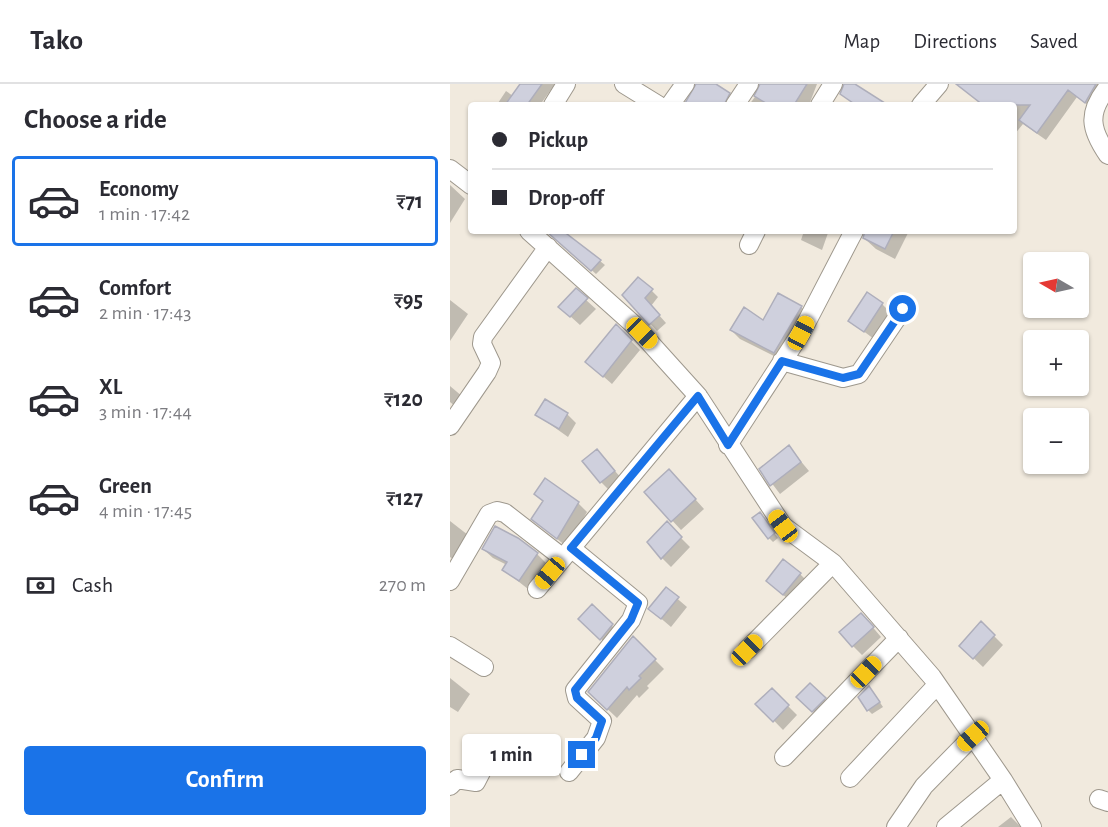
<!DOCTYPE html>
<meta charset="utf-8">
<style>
:root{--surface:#fff;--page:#f7f7f7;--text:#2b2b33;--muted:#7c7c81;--line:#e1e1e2;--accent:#1a73e8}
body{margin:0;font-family:"Alegreya Sans",sans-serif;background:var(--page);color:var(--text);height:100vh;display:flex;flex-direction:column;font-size:22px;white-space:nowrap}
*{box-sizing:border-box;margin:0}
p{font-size:20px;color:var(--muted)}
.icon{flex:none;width:33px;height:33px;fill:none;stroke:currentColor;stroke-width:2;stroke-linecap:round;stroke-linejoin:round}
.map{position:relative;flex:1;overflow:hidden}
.side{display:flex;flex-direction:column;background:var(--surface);width:450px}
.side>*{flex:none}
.banner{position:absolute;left:18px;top:18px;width:549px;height:132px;border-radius:6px;box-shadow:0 2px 4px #0004;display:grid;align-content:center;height:132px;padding:0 24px;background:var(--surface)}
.needle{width:39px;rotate:279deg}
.buttons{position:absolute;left:573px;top:168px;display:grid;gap:12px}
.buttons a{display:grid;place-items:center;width:66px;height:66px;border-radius:6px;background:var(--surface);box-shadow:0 2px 4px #0004;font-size:30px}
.end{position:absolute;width:27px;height:27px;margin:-14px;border:8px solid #1a73e8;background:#fff;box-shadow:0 0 0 3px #fff}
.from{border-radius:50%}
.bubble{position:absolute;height:42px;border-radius:6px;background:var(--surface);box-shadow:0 2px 4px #0004;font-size:20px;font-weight:700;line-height:42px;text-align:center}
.car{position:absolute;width:18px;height:36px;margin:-18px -9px;border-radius:8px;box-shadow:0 0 4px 2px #0007;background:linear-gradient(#f5c518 24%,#345 0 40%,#f5c518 0 76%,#345 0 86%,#f5c518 0)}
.banner b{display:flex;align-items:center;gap:21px;height:57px;font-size:22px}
.banner b+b{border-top:2px solid var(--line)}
.banner i{width:15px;height:15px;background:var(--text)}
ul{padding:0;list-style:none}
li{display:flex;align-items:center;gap:18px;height:90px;margin:0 12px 9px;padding:0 12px;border:3px solid transparent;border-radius:6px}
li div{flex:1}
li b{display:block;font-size:22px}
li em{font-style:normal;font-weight:700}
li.active{border-color:var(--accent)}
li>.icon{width:54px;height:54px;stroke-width:1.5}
h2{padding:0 24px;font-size:27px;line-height:72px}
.pay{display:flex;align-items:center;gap:15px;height:66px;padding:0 24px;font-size:22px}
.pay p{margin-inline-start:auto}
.cta{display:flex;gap:12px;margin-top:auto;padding:12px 24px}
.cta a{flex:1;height:69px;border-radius:6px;background:var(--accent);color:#fff;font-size:24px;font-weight:700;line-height:69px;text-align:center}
header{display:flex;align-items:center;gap:36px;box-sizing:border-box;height:84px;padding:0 30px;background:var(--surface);border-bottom:2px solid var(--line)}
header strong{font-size:28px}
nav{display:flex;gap:33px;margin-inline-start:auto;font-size:21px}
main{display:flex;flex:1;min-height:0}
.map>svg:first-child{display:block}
.shadow{fill:#0003}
.building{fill:#cfd0dd;stroke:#aeaebb;stroke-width:1.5}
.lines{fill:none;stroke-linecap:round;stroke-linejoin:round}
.minor-casing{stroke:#9e988d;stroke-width:20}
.minor{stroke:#fff;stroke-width:18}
.route{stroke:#1a73e8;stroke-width:8}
</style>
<header>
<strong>Tako</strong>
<nav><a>Map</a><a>Directions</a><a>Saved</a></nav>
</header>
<main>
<section class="side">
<h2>Choose a ride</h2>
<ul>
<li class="active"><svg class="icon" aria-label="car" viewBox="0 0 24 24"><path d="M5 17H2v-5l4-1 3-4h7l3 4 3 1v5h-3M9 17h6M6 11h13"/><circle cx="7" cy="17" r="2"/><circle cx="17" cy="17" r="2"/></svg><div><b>Economy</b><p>1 min · 17:42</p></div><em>₹71</em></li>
<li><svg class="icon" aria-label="car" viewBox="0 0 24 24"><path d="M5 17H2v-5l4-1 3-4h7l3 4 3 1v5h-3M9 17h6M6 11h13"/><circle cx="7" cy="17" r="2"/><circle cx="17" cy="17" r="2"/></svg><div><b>Comfort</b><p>2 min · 17:43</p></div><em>₹95</em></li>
<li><svg class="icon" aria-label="car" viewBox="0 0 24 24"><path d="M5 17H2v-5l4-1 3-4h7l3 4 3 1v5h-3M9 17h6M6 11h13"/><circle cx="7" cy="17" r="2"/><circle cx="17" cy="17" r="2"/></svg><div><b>XL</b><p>3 min · 17:44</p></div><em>₹120</em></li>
<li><svg class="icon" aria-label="car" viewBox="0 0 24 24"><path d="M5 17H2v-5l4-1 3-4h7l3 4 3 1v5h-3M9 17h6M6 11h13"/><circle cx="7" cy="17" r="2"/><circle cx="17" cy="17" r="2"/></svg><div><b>Green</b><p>4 min · 17:45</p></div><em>₹127</em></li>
</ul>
<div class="pay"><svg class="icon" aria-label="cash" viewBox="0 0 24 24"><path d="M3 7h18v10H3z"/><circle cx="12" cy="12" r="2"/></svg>Cash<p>270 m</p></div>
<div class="cta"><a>Confirm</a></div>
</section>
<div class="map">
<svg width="658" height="743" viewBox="0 0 658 743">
<rect width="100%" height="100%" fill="#f1eade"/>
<path class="shadow" d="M72 0H105L90 21 48 19 56 7 63 12Z
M310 0H367L359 21H299L310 6Z
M508 0H658L645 26 627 13 596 56 573 40 564 51V21H534Z
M0 101 15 115 0 139Z
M101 147H112L155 181 146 190 100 149Z
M354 147H375L378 149 372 166 351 156Z
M419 147H459L445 175 426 165 415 155Z
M202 207 208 213 201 222 216 239 207 247 174 211Z
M329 211 351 223 361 232 334 277 290 255 281 246 314 238Z
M0 216 18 230 0 257Z
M136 216 146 225 130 241 110 223Z
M432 220 441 229 424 255 400 237Z
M166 242 190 266 162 300 137 278Z
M0 302 13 313 6 323 0 318Z
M117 330 126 339 118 353 87 331Z
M339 363 359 387 330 410 311 385Z
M147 367 173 396 160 407 151 398Z
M228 396 254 425 231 446 196 408Z
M86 410 128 419 137 428 117 463 83 435 94 418Z
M310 430 328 454 323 458 319 454Z
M0 437 18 451 3 475 0 473Z
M217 440 240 463 221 483 212 474Z
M33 465 87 470 96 479 78 505 54 486 57 481 43 474Z
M350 490 359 499 343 519 327 506Z
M216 505 237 523 221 543 200 525Z
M142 522 171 551 160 564 130 534Z
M531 539 553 561 533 583 511 562Z
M420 540 431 553 412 571 403 562Z
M183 554 214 585 197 602 199 604 189 614 187 611 167 634 149 617Z
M0 594 20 610 8 628 0 623Z
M360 601 383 624 372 636 349 613Z
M322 606 347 631 333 646 308 620Z
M423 608 433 623 422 630 418 626Z
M561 733 571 743H548Z"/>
<path class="building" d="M70 0H92L77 21H55Z
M246 0H266L280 9 274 21H234Z
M310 0H357L344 21H319L304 12Z
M394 0H405L438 21H406L390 10Z
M506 0H646L635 19 618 6 587 49 569 36 580 21H533Z
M96 147H113L151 176 141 187Z
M415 147H444L435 165 413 154Z
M188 193 203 205 195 214 210 231 199 241 172 211Z
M126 204 138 214 120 233 108 223Z
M417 208 433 219 414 248 398 237Z
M328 209 352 222 324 269 280 246 294 223 313 236Z
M166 240 182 256 153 293 135 278Z
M95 315 118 329 109 345 85 331Z
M339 361 351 378 320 402 309 385Z
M147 365 165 387 150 399 132 377Z
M219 385 246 415 221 438 194 408Z
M95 394 129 418 107 455 81 435 93 417 84 410Z
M310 428 325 449 318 455 302 434Z
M217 437 232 453 211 475 197 458Z
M45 442 68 454 88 469 69 497 52 486 57 478 32 465Z
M333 475 351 489 333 511 316 497Z
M216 503 229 513 211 535 198 525Z
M142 520 163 540 150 556 128 535Z
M411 529 424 543 402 563 389 548Z
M531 537 545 551 523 575 509 562Z
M183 552 206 575 189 592 191 594 179 606 177 603 157 626 138 608Z
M360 599 376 614 362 628 346 613Z
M419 602 430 618 417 627 408 613Z
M322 604 339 621 323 638 305 620Z"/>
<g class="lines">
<defs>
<path id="minor" d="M174 0 208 21
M658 3C637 29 640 45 658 71
M103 21 116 0
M220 21 235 0
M285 21 299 0
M370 21 383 0
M471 21 489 0
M0 85 21 101
M79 147 183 240 248 312 333 442 383 479 482 593 553 696 582 743
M299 161 306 147
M332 277 393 294 409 290 453 225
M0 342 37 288 41 279 32 260 33 253 98 163
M278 361 351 249 404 147
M0 497 39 430 47 427 55 429 113 474
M87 505 248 312
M0 562 34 583
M297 566 383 479
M334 673 449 554
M119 688 146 654 152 637 127 614 125 606 181 536 188 519 121 464
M400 694 487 601
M0 702 7 695 26 698 45 661
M649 715 658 718
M446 743 474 702 523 652
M496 743 553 696"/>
</defs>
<use href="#minor" class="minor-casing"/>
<use href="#minor" class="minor"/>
</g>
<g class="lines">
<path class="route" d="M132 671 146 654 152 637 127 614 125 606 181 536 188 519 121 464 248 312 278 361 332 277 393 294 409 290 453 225"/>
</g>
</svg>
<div class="buttons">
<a><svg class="needle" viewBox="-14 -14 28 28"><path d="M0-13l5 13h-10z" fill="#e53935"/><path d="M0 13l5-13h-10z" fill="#7c7c81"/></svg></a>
<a>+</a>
<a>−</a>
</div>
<i class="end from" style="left:453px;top:225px"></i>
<i class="end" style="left:132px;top:671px"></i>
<div class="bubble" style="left:12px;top:650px;width:99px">1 min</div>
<i class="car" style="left:192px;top:249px;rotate:135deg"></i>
<i class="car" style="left:351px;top:249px;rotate:28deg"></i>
<i class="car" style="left:333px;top:442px;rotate:323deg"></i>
<i class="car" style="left:100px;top:489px;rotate:220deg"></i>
<i class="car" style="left:297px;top:566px;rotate:45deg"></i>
<i class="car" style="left:416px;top:588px;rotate:44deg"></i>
<i class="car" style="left:523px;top:652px;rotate:228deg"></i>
<div class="banner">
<b><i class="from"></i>Pickup</b>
<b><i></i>Drop-off</b>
</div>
</div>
</main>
